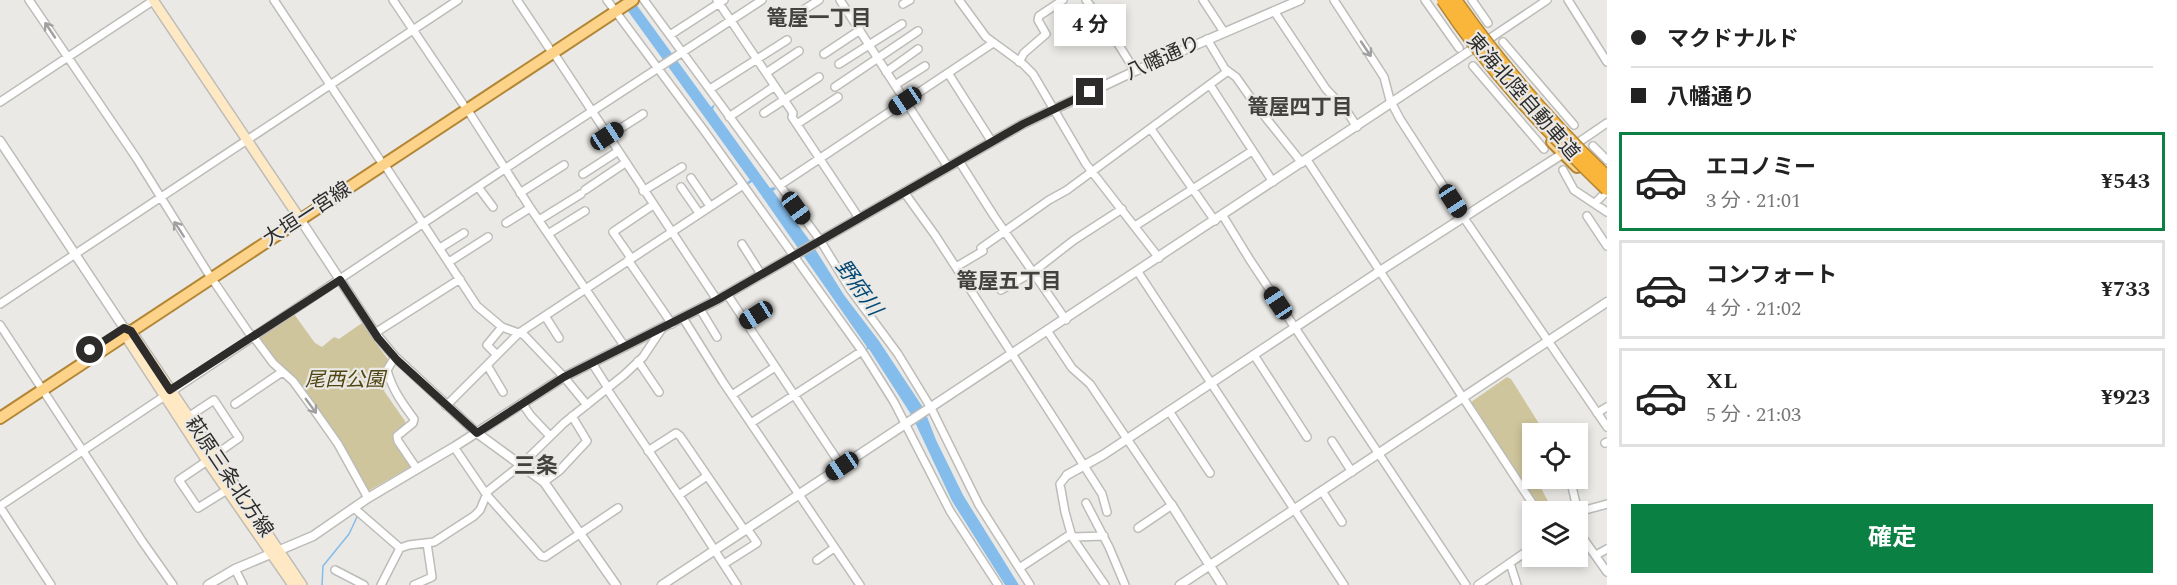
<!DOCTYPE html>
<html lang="ja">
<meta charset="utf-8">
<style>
:root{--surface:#fff;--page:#f6f6f6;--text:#222;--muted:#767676;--line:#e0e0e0;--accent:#0b8043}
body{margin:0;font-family:Spectral,"Noto Sans JP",serif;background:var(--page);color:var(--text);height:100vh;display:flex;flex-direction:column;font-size:22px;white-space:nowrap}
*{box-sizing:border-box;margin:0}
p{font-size:20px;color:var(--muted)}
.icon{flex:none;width:33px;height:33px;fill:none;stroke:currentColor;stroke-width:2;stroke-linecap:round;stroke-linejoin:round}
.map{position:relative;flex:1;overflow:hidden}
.drawer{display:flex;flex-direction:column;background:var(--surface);width:570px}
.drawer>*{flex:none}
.top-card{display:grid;align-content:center;height:132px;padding:0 24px;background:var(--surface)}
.fabs{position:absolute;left:1522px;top:423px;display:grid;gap:12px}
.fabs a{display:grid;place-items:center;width:66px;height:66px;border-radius:0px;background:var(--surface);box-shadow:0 3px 9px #0003;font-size:30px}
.end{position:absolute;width:27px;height:27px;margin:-14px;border:8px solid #2d2c2b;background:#fff;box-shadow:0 0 0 3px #fff}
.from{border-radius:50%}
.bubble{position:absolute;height:42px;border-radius:0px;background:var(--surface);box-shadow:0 3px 9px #0003;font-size:20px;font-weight:700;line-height:42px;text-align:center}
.car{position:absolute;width:18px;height:36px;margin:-18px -9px;border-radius:8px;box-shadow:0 0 4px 2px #0007;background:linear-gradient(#222 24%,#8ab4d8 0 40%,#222 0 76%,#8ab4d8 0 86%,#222 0)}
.top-card b{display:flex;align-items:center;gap:21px;height:57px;font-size:22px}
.top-card b+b{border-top:2px solid var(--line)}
.top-card i{width:15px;height:15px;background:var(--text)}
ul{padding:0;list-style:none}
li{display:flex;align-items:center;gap:18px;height:99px;margin:0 12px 9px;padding:0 12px;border:3px solid var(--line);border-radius:0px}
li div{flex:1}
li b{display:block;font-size:22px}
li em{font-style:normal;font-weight:700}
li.on{border-color:var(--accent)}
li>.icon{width:54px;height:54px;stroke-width:1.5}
.button{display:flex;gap:12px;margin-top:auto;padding:12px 24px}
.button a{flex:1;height:69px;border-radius:0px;background:var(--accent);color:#fff;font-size:24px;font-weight:700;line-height:69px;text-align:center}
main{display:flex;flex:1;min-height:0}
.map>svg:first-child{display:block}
.green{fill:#cec59c}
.water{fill:#84bceb}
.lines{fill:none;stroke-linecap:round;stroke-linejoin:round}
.stream{stroke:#84bceb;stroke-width:1.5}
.minor-casing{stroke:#bdbcb9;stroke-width:10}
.tertiary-casing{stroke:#bdbcb9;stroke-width:11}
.secondary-casing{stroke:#bdbcb9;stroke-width:12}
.primary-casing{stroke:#b28635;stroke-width:14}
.minor{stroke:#fff;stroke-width:7}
.tertiary{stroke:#fff;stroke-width:8}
.secondary{stroke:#fee9c4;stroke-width:9}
.primary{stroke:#fcd389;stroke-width:10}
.motorway-bridge-casing{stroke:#b28635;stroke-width:15;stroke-linecap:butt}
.motorway-bridge{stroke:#fab63b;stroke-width:12}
.oneway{stroke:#a0a0a0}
.route{stroke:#2d2c2b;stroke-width:8}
.labels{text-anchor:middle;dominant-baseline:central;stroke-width:4.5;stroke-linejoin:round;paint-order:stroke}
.street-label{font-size:20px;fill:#2d2c2b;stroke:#eae9e5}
.park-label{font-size:20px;font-style:italic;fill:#514610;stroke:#eae9e5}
.neighbourhood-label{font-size:21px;font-weight:bold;fill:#43423f;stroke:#eae9e5}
.water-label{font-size:21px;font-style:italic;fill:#044975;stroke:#eae9e5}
.quarter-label{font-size:22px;font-weight:bold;fill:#43423f;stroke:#eae9e5}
</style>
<main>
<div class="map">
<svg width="1607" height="585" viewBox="0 0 1607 585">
<rect width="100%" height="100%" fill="#eae9e5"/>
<path class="green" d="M294 314 315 343 322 347 334 337 339 339 362 323 389 361C383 371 389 381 384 391L405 421 406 425 394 432V437L412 466 368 491 346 450 289 374 257 338Z
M1507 377 1511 379 1545 433 1533 434V478L1547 479 1539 484 1553 511H1538L1471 406V402Z"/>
<path class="water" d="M620 0H633L711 107 715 104 713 109 770 188 774 187 776 189 773 191 810 241 844 295 879 341 924 409 936 440 963 495 1019 585H1005L952 501 912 416 869 349 866 350 867 347 752 182 747 185 746 183 750 180Z"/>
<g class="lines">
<path class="stream" d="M322 585 323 566 349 534 357 517"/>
<defs>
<path id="minor" d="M29 0 137 159 208 273 249 333 253 336 273 363 293 381 312 407 338 444 368 498
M274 0 380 160
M393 0 463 104
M517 0 549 48
M607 0 703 129 862 351 894 402 950 511 998 585
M644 0 820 240 850 289 898 354 931 408 979 505 1030 585
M717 0 793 113 792 117 859 218
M840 0 948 167
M959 0 986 37 1023 64 1033 74 1086 164 1159 258
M1086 0 1112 34 1135 71
M1203 0 1224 32
M1334 0 1384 77 1390 100 1400 119 1464 218 1607 427
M1425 0 1459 48
M1472 0 1488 23
M1568 0 1607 62
M903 4 910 0
M1274 11 1326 89 1346 110 1357 127
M797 14 819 0
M670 35 724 0
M1207 39 1225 69 1236 77 1258 108 1302 163
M1489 39 1547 0
M1503 42 1574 125
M553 52 717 300
M824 54 860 30
M1019 62 1024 53 1046 34 1038 20 1039 16 1063 0
M839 64 902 24
M1473 66 1544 149
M886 72 918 49
M766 73 799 51
M948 73 992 142
M895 85 925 66
M1210 85 1273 182
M835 87 918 31
M710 89 787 40
M0 102 154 0
M467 109 529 206 625 347
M764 113 819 77
M729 117 775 86
M797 124 838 97
M1151 129 1215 221
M607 137 643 114
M1579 142 1607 123
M1593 146 1607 160
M1307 160 1538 512
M959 161 994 216 1066 320
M384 164 477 306 502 327 524 335 564 377 587 405
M1563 170 1574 190 1607 212
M583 174 617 152
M691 178 710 206
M780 185 993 43
M478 187 493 207
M681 187 699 213
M585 190 625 163
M643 191 682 167
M904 192 935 235 1060 428 1102 494 1107 512
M520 193 564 165
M1595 203 1604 194
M1223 216 1250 260 1466 585
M1587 216 1607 246
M539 220 581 194
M506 223 530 208
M1135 226 1252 151
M548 234 585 211
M742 244 761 274
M440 248 464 233
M631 258 613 232 653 205
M628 260 672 324
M449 262 488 237
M956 267 983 251 981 248 1049 200 1067 190 1228 71
M1138 272 1344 585
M1001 290 1033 272 1074 240 1122 209
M727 294 842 467
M0 304 458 0
M700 309 717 337
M545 316 559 338
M683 318 723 382 860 585
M745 322 767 308
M0 325 142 541 173 585
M1048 332 1072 368 1090 384 1171 504
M375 333 460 279
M497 355 487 345 502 327
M1254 355 1307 437
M395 357 387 370C392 389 402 403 414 419L413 423 397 436 398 441 417 469
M638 361 659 392
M592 363 608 388
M487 365 503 392
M607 389 688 509 737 585
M732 395 775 367
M522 403 531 416 550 436
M235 404 282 372
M446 406 519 333 743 185
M1169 411 1210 473
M1597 413 1607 407
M188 417 214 400 239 438 215 455
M751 423 862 351
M1332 441 1352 472
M1605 443 1607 442
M454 447 486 494 541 556 545 557 618 508
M648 451 676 433 680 436 745 531
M207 461 179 480 198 508 227 490
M1067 475 1060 484 1065 512 1072 537 1105 585
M1570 478 1578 512
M544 482 559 471 587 441 572 416
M1322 491 1342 522
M679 495 707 476
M1086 503 1109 547 1125 585
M0 506 539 146 762 0
M0 507 51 585
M354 508 400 548
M1578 512 1607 504
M1578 513 1580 530
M1138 528 1172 505
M1578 531 1607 572
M1596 555 1607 549
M817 560 834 548
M1510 563 1517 585
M724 564 757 543 748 530
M1021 567 1071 534 1074 537 1104 536
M235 569 243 585
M335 570 364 585
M381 585 400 548 409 545 434 542 474 516 480 510 488 491 522 464 564 423 624 375 643 357 661 330
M414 585 432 577 427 543
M1478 585 1533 547"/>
<path id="tertiary" d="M0 141 124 328
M300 219 375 333 395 357 477 433 544 482 616 585
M1067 475 1103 455 1380 271 1567 151
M1171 504 1222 585
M208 585 235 569 313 536 368 498 454 447 564 377 717 300 1023 124 1135 71 1300 0
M662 585 1480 44
M1180 585 1607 302"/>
<path id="secondary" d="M153 0 300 219
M124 328 131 331 302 585
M124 330 125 335 207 461 293 585"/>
<path id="primary" d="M1552 142 1577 167
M0 418 633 0"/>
</defs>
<use href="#minor" class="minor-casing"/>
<use href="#tertiary" class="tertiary-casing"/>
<use href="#secondary" class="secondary-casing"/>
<use href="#primary" class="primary-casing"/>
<use href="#minor" class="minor"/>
<use href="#tertiary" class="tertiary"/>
<use href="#secondary" class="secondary"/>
<use href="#primary" class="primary"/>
<defs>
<path id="motorway-bridge" d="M1443 0C1489 70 1547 131 1607 189
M1455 0C1500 64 1550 123 1607 177"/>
</defs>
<use href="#motorway-bridge" class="motorway-bridge-casing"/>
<use href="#motorway-bridge" class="motorway-bridge"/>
</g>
<defs><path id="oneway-shaft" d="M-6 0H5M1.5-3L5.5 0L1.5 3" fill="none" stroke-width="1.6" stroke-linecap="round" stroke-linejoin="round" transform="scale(1.5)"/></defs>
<g class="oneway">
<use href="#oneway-shaft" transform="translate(50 30) rotate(-124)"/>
<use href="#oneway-shaft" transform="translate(1366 49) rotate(56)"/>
<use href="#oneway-shaft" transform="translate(179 229) rotate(-123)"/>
<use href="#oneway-shaft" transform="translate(311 406) rotate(54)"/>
</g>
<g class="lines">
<path class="route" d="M90 350 124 328 131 331 170 390 340 280 378 338 397 360 477 433 564 377 717 300 1023 124 1090 92"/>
</g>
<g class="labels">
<g class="street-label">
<text transform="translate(1163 58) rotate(-24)">八幡通り</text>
<text transform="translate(1523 97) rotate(49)">東海北陸自動車道</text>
<text transform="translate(307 214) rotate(-33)">大垣一宮線</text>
<text transform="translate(229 477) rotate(56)">萩原三条北方線</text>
</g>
<g class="park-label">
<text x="345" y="380">尾西公園</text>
</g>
<g class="neighbourhood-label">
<text x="819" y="19">篭屋一丁目</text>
<text x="1300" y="108">篭屋四丁目</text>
<text x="1009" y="282">篭屋五丁目</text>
</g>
<g class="water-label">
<text transform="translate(858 288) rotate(54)">野府川</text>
</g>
<g class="quarter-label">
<text x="536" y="466">三条</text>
</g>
</g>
</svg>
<div class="fabs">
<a><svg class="icon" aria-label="locate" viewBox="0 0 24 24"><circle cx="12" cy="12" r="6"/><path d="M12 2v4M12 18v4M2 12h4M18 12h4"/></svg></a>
<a><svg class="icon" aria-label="layers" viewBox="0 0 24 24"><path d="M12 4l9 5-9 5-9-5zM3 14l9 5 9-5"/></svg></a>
</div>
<i class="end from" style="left:90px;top:350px"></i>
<i class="end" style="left:1090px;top:92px"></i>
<div class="bubble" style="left:1054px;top:4px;width:72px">4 分</div>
<i class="car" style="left:905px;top:101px;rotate:236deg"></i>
<i class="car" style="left:607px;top:136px;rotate:57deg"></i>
<i class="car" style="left:1453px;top:201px;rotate:147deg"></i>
<i class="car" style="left:796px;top:208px;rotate:144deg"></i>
<i class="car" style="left:1278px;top:303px;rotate:326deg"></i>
<i class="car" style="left:756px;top:315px;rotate:238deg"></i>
<i class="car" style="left:842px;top:466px;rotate:236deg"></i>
</div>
<section class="drawer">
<div class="top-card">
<b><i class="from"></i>マクドナルド</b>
<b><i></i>八幡通り</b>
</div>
<ul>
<li class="on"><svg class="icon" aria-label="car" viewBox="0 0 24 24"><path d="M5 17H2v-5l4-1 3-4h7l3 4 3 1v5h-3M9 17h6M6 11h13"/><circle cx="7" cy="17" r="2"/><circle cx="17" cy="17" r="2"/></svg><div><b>エコノミー</b><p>3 分 · 21:01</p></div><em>¥543</em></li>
<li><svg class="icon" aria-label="car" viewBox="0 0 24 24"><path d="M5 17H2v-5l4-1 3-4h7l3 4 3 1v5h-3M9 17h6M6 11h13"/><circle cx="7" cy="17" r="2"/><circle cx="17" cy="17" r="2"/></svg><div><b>コンフォート</b><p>4 分 · 21:02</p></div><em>¥733</em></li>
<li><svg class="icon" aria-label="car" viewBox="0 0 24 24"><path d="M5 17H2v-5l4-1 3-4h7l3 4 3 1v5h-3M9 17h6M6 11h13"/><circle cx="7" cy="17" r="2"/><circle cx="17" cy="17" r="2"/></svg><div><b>XL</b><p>5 分 · 21:03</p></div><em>¥923</em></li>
</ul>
<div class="button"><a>確定</a></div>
</section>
</main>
